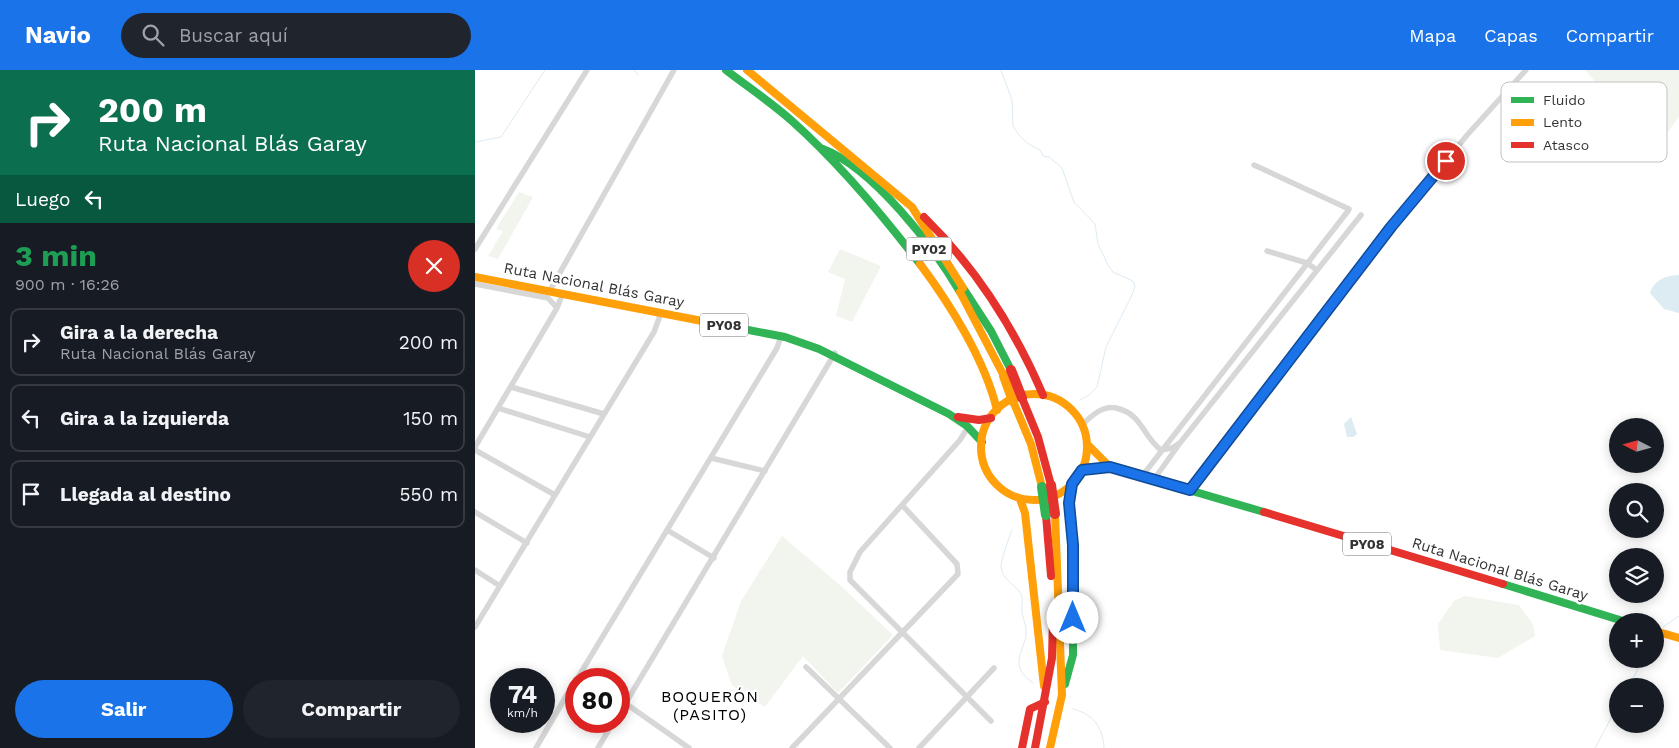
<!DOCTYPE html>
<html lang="es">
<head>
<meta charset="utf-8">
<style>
  body { margin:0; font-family:"Work Sans",sans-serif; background:#20242c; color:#f1f3f6; height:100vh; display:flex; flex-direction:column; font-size:19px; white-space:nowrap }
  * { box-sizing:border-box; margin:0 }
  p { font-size:16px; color:#9ea1a6 }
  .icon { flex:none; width:28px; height:28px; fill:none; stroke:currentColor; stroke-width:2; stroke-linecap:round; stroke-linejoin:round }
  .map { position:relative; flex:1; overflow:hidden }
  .details { display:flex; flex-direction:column; background:#171b24; width:475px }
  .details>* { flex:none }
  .hud { background:#0b6e4f; color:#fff; overflow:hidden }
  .needle { width:32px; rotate:276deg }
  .buttons { position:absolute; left:1134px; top:348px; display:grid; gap:10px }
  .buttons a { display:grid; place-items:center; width:55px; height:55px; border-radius:50%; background:#171b24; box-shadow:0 2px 12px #0003; font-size:25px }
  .speed { position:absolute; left:15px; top:598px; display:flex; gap:10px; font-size:25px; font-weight:700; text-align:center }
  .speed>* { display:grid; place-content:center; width:65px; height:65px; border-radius:50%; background:#171b24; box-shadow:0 2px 12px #0003; line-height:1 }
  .speed small { font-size:12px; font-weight:400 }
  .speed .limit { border:8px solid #d22; background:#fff; color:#111 }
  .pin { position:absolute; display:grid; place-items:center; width:42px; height:42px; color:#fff; margin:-21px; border:2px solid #fff; border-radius:50%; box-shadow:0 1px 5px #0007 }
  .me { position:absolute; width:55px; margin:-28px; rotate:0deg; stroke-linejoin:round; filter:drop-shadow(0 0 4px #0008) }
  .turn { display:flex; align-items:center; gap:18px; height:105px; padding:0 15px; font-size:22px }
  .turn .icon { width:65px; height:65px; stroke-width:2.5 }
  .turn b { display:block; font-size:35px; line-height:42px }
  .then { display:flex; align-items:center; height:48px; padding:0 15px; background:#0003; gap:10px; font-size:19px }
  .round { display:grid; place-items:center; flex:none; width:52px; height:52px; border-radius:26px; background:#20242c }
  .summary { display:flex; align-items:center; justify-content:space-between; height:85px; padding:0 15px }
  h1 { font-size:30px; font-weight:700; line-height:38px; color:#1e9e55 }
  .primary-button { display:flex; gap:10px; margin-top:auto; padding:10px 15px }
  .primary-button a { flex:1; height:58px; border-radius:30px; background:#1a73e8; color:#fff; font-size:20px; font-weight:700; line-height:58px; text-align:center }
  .primary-button a+a { background:#20242c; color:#f1f3f6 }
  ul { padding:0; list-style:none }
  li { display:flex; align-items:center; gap:15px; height:68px; margin:0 10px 8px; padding:0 5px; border:2px solid #363941; border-radius:10px }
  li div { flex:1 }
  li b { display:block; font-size:19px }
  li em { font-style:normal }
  header { display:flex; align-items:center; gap:30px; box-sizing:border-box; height:70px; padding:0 25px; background:#1a73e8; color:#fff }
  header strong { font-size:24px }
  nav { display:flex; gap:28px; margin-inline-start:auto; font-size:18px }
  .search { width:350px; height:45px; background:#20242c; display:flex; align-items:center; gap:12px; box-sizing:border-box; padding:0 18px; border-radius:28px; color:#9ea1a6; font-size:19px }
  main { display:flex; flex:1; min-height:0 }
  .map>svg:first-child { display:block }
  .green { fill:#f1f5ed }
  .water { fill:#ddebf3 }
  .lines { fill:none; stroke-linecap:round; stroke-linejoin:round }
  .stream { stroke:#ddebf3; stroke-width:1 }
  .street { stroke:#d7d7d7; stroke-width:5.5 }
  .fast { stroke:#30b455; stroke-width:8 }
  .slow { stroke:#ff9f0a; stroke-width:8 }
  .jam { stroke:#e5322d; stroke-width:8 }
  .fast-bridge { stroke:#30b455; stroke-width:10 }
  .slow-bridge { stroke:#ff9f0a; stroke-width:10 }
  .jam-bridge { stroke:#e5322d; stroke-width:10 }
  .route-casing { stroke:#114b97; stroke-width:12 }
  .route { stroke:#1a73e8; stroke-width:9 }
  .labels { text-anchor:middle; stroke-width:5; stroke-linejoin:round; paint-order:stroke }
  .shield { fill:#fff; stroke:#707070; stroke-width:1 }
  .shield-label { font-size:14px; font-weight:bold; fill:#333 }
  .street-label { font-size:15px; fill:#333; stroke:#fff }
  .neighbourhood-label { font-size:16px; letter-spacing:1px; fill:#000; stroke:#fff }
  .key { fill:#fff; stroke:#c2c2c2; stroke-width:1 }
  .key-label { font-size:14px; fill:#333 }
</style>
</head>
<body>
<header>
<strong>Navio</strong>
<div class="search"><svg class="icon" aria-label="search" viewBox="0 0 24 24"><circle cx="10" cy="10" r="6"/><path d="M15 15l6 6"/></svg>Buscar aquí</div>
<nav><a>Mapa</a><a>Capas</a><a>Compartir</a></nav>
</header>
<main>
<section class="details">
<div class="hud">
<div class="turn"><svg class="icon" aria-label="right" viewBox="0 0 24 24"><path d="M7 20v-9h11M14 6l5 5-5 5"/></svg><div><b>200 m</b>Ruta Nacional Blás Garay</div></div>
<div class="then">Luego<svg class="icon" aria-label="left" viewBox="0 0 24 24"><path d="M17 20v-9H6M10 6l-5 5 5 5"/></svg></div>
</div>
<div class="summary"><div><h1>3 min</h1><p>900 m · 16:26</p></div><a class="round" style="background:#d93025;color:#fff"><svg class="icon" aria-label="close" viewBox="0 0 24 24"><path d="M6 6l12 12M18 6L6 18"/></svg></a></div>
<ul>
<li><svg class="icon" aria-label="right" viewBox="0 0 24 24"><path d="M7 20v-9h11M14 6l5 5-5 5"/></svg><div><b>Gira a la derecha</b><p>Ruta Nacional Blás Garay</p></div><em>200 m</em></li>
<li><svg class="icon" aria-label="left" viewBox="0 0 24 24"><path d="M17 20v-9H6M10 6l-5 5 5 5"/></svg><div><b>Gira a la izquierda</b></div><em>150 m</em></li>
<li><svg class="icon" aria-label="arrive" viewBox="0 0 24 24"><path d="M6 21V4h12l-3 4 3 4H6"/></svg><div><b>Llegada al destino</b></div><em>550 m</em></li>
</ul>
<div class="primary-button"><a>Salir</a><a>Compartir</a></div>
</section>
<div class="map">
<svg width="1204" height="678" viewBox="0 0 1204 678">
  <rect width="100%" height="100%" fill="#fff"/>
  <!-- green -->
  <path class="green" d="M1110,0H1204V47L1188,68L1173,64L1144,43L1129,28L1125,17Z
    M44,122L58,127L23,189L13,186L28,161L21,159Z
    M365,179L406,196L377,252L361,246L370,209L353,202Z
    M307,466L366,516L418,565L363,623L328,586L290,637L257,615L247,586L266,531Z
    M990,526L1044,535L1058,554L1060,566L1023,588L965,580L963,554L979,531Z"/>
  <!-- water -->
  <path class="water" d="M1204,205V243L1189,239L1175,223C1180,209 1190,206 1204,205Z
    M876,347L882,364L878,367H872L869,354Z"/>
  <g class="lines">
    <!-- stream -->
    <path class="stream" d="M159,0L163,5
      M526,0L537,30L538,56L544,65L552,73L565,80L568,86L574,87L587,98L599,132L620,154L623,174L633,195L638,202L658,211L660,216L657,225L631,277L622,317L614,325L605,330
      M0,72L26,67L70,0
      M537,460C535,464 526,491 526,496C526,511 544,515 547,527C548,532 546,538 547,543C548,548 550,553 551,558C554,578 529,593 558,613
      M1188,557L1204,546
      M1180,571L1183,567
      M1154,616L1168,589
      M598,639C618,644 628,657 629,678
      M1120,678L1142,637"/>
    <!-- street -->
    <path class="street" d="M0,179L112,0
      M792,181L832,193L842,200
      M0,214L73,228L82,238
      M74,222L199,0
      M36,317L129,344
      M23,338L115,367
      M607,355C616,346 628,335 641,338C668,344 667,366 686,380L697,378L703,374
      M493,357L485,370L385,482L375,502V510L516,651
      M0,377L82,238L87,225
      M0,380L80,425
      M236,388L290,401
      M668,405L873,141L874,139L779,95
      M680,408L705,373L886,145
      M715,420L916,157L993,64L1051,0
      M0,442L52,473
      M192,460L239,488
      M0,500L25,516
      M0,557L179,262L186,243
      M331,597L415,678
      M102,609L302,278L306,266
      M150,633L214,678
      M144,644L360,283
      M61,678L101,609
      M123,678L139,651
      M317,678L483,504L482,494L427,435
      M444,678L519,598"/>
    <!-- fast -->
    <path class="fast" d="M251,0C273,17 297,33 317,51C365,94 406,143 445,194
      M348,79C398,98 458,176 485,222
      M488,218L516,261L536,300
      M258,257L310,267L344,279L474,344L492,356L507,372
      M607,400L635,397L789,442
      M1028,514L1148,551
      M590,614L598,585V475L594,433L597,414"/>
    <!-- slow -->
    <path class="slow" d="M272,0L437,137L488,218
      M445,194C475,234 510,290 522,340
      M0,207L258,257
      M485,222L529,306
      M506 377a53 53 0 1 1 106 0a53 53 0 1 1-106 0Z
      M538,331L556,374L567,417
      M612,374L635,397
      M545,429L550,443L569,616
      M1180,561L1204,568
      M575,678L587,625L580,444"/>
    <!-- jam -->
    <path class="jam" d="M449,147C502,199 539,257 568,325
      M547,328L563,367L576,415
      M483,347L504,350L516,348
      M789,442L1028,514
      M571,445L576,506
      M547,678L555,639L570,632
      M560,678L577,588L578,546"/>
    <!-- fast-bridge -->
    <path class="fast-bridge" d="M567,417L571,445"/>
    <!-- slow-bridge -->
    <path class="slow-bridge" d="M529,306L538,331"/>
    <!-- jam-bridge -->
    <path class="jam-bridge" d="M536,300L547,328
      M576,415L580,444"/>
  </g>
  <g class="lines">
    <!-- route casing -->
    <g class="route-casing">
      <path id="route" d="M598,548V475L594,433L597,414L607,400L635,397L715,420L916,157L971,91"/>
    </g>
    <!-- route -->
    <use href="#route" class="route"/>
  </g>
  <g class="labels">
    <!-- shield labels -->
    <g class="shield">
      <rect x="431.5" y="167.5" width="45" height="23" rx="4"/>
      <rect x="225" y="243.5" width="48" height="23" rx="4"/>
      <rect x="868" y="462.5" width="48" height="23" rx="4"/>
    </g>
    <g class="shield-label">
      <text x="454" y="184">PY02</text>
      <text x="249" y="260">PY08</text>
      <text x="892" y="479">PY08</text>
    </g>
    <!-- street labels -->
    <g class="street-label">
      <text transform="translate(119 215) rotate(11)" y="5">Ruta Nacional Blás Garay</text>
      <text transform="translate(1025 499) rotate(17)" y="5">Ruta Nacional Blás Garay</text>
    </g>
    <!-- neighbourhood labels -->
    <g class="neighbourhood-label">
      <text x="235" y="632">BOQUERÓN<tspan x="235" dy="18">(PASITO)</tspan></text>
    </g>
  </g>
  <!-- legend -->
  <rect x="1026" y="12" width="166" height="80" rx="8" class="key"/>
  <rect x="1036" y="27" width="23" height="6" fill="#30b455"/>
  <rect x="1036" y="49" width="23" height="7" fill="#ff9f0a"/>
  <rect x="1036" y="72" width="23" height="6" fill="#e5322d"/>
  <g class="key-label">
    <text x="1068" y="35">Fluido</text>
    <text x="1068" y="57">Lento</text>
    <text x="1068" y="80">Atasco</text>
  </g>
</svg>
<div class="buttons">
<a><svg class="needle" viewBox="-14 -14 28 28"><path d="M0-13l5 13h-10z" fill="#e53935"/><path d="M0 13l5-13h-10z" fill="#9ea1a6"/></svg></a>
<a><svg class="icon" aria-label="search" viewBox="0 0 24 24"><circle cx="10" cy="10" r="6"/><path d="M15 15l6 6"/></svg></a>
<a><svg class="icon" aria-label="layers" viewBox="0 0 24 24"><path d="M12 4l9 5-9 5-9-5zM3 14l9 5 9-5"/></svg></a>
<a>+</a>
<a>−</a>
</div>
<div class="speed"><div>74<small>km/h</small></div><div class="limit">80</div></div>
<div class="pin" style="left:971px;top:91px;background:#d93025"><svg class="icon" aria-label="arrive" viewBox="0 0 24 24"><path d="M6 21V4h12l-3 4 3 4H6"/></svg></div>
<svg class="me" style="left:598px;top:548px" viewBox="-20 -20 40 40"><circle r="19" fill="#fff"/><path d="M0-13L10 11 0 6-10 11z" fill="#1a73e8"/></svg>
</div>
</main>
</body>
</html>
